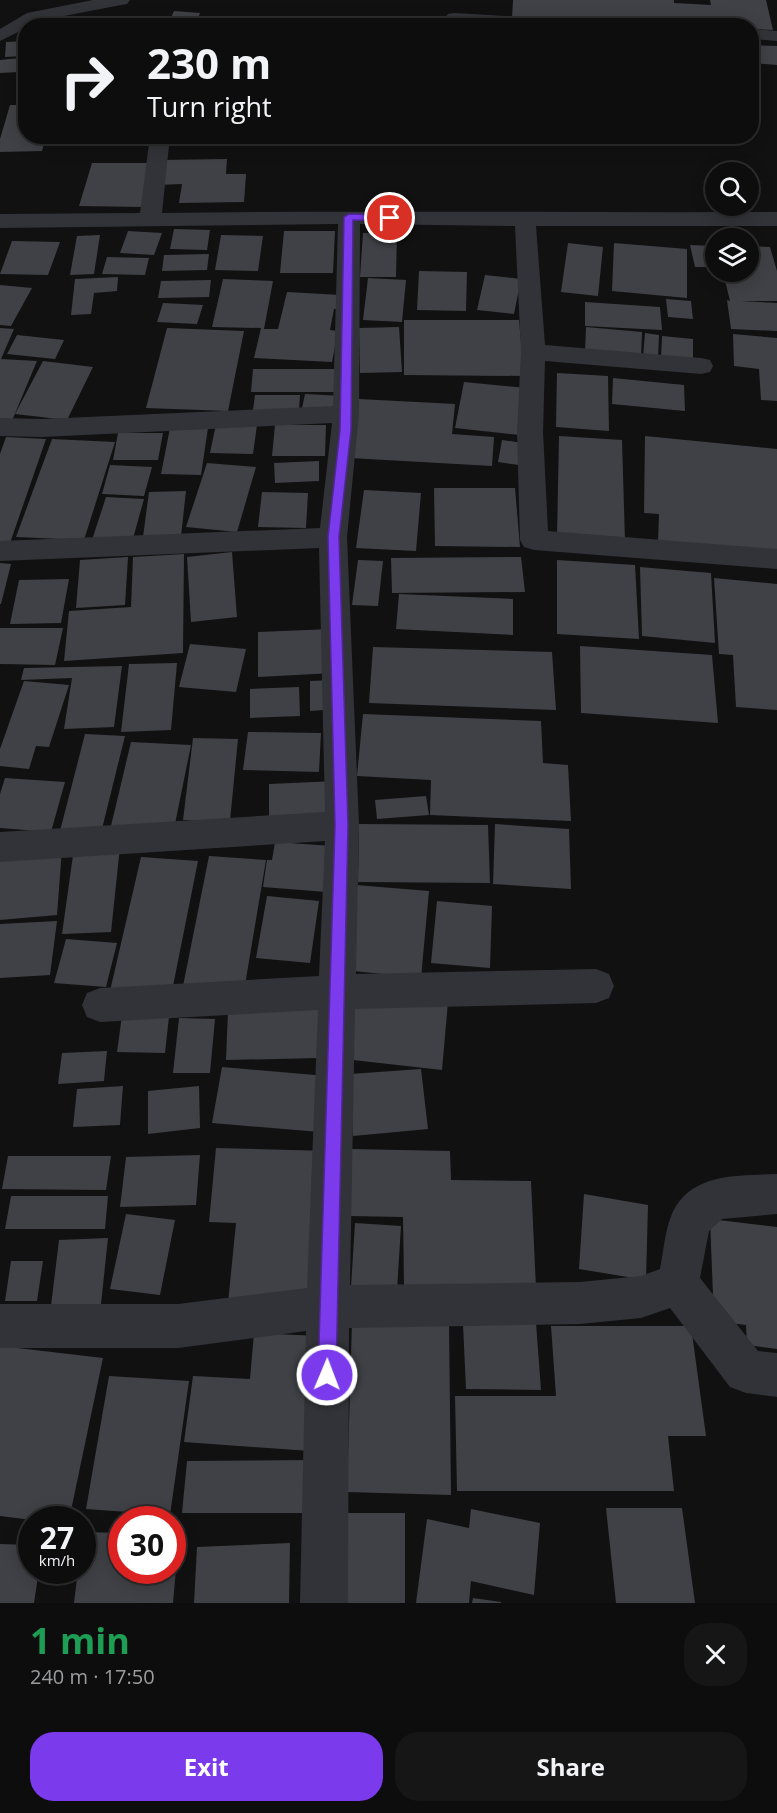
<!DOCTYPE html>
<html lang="en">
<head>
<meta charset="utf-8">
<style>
  body { margin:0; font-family:"Open Sans",sans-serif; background:#161617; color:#f1f3f6; height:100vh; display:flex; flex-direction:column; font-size:22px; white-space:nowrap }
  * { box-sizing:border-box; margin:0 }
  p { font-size:20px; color:#9a9c9e }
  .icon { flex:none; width:33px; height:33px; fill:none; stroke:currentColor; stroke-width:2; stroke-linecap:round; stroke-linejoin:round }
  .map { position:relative; height:1603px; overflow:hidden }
  .drawer { display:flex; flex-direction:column; background:#0d0d0e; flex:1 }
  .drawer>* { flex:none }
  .banner { position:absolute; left:18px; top:18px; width:741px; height:126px; border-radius:24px; box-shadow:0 3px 15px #0003,0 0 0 2px #2d2d2e; background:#0d0d0e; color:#f1f3f6; overflow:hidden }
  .controls { position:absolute; left:705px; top:162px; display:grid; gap:12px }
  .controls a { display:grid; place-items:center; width:54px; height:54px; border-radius:50%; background:#0d0d0e; box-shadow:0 3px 15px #0003,0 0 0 2px #2d2d2e; font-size:30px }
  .speed { position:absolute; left:18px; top:1506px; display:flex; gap:12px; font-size:30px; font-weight:700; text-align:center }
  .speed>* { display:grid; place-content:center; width:78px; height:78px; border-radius:50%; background:#0d0d0e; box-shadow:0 3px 15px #0003,0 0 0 2px #2d2d2e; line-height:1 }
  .speed small { font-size:15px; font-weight:400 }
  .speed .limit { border:9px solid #d22; background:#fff; color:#111 }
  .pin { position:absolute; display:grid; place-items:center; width:51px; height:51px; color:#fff; margin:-26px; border:3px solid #fff; border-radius:50%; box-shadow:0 2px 6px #0007 }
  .me { position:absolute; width:66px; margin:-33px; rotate:1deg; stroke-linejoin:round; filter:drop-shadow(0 0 4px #0008) }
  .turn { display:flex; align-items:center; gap:21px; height:126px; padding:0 30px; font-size:27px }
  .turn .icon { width:78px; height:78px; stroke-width:2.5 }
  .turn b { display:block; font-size:42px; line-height:51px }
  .round { display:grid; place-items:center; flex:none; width:63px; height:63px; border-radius:24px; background:#161617 }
  .summary { display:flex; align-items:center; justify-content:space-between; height:102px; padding:0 30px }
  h1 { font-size:36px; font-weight:700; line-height:45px; color:#1e9e55 }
  .action { display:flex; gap:12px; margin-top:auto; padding:12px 30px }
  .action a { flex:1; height:69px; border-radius:24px; background:#7c3aed; color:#fff; font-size:24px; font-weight:700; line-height:69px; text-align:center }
  .action a+a { background:#161617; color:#f1f3f6 }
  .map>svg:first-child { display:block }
  .building { fill:#404146 }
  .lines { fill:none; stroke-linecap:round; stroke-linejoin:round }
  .minor { fill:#323338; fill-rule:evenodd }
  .route { fill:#7c3aed; stroke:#51269a; stroke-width:1.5 }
</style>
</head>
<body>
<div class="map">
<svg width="777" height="1603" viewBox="0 0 777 1603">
  <rect width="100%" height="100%" fill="#111112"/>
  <!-- building -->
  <path class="building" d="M513,0H674V3L711,5L710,0H766L773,30L752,29V26H667L512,19Z
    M174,11L200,13L197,21L170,20Z
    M89,16V26H38L39,19Z
    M26,41V71H21L24,56L5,57L6,42Z
    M752,45L777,46V65L752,63Z
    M20,58L19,72L0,73V60Z
    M10,105H26V136H46L42,151L0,152V139Z
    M227,159L226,174H246L244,202L179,203L182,184L157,185L160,160Z
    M92,163H153L142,207L79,206Z
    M174,229L210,230L207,250L170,249Z
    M128,231L162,233L154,255L120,253Z
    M284,231H335L333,273H280Z
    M363,233H397L396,277H360Z
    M100,235L94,274L70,275L77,236Z
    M221,235L263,236L258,271L215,270Z
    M12,241L60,242L48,275L0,274Z
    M568,243L603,247L598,296L561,292Z
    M614,243L687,249V298L612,291Z
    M690,245L716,246V267H695Z
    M748,246L770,247L777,271V301H741L777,303V331L731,329L727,300L730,301L723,272H748Z
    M209,254L207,270L162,271L164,255Z
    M107,257L149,258L145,275L102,274Z
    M419,271L467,272L466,311L417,310Z
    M485,275L521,279L514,314L477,310Z
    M118,277L117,291L94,293L91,314L71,315L75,279Z
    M368,278L406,280L402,322L363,320Z
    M223,279L273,281L264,329H278L287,292L341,295L338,309H334L330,330L338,331L332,362L254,358L261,328L212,327Z
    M211,280L209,297L158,298L161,281Z
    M0,285L32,288L11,326L0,325Z
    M666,299L691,301L693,319L668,317Z
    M585,302L660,307L662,330L585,326Z
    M163,303L203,305L197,324L157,322Z
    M404,320H519L524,376L404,375Z
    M399,327L402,372L360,373L359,328Z
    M586,327L642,332L641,357L585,352Z
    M0,328L14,329L1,359L37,361L11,423L0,422Z
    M167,328L244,331L228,411L146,408Z
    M645,333L659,335L658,359L643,358Z
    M733,334L777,338V401L761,400L759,369L734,366Z
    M17,335L64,340L55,359L7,354Z
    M662,336L693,339V363L661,360Z
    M43,361L93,367L67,420L15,414Z
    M253,369H337L336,392H251Z
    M557,373L608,376L609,431L556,427Z
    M613,378L684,385L685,411L612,404Z
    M464,382L527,388L520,435L455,428Z
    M305,394L342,396L340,410L302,408Z
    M255,395H300L299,411L253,410Z
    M359,399L455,404L452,434L494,437L492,466L350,458Z
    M216,424L257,425L253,454L210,453Z
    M275,425H326L325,456H272Z
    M170,428H208L201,475L161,474Z
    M118,433H163L158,460H113Z
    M559,436L622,440L625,541L557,537Z
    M645,436L777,449V554L658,542L659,514L644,513Z
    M6,437L46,439L9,546H0V454Z
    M52,439L115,442L84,540L16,537Z
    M502,440L523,443L519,465L498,462Z
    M319,461V481L275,483L274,463Z
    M207,463L256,467L237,532L186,527Z
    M110,465L152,467L144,496L102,494Z
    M434,488H515L520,547L435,546Z
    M364,490L421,493L416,551L356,548Z
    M186,491L181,536L143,537L149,492Z
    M262,492L308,493L306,528L258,527Z
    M106,497L144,499L132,542L92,540Z
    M232,552L237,617L191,622L187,557Z
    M184,554L183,653L64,661L69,611L131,607L133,557Z
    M128,557L125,605L76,608L80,560Z
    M521,557L525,592L392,593L391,558Z
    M358,560L383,561L378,606L352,605Z
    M557,560L635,565L639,639L557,634Z
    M0,563L11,564L1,604H0Z
    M640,567L711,573L715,643L642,636Z
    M714,578L777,584V710L736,707L733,655L719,654Z
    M69,579L61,623L10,624L19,580Z
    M399,594L513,599V635L396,629Z
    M0,628H63L55,665L0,664Z
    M332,629L334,673L258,677V632Z
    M190,644L246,649L236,692L179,687Z
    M580,646L712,655L718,723L581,713Z
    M373,647L552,652L556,710L369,703Z
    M177,663L171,730L121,732L129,664Z
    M122,666L114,727L64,729L72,678L21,680L24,668Z
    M336,680L337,709L310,711V681Z
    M24,681L69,685L49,747L36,746L29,769L0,766V749Z
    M299,687L300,716L250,718V689Z
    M363,714L541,721L543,763L568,765L571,821L430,815L431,780L357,776Z
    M248,732L321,733L319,772L243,770Z
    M85,734L125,736L101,833L60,831Z
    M193,738L238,739L230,821L183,820Z
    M131,742L191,745L174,829L111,826Z
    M5,778L65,782L51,832L0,828V794Z
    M337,781L338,817L269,820V784Z
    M426,796L429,815L377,819L375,800Z
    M359,824L488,825L490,883L358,882Z
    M495,824L569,829L571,889L493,884Z
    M275,842L332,846L326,892L263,887L267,860H272Z
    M120,847L111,932L62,934L74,848Z
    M62,849L57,915L0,920V854Z
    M209,856L266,860L244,991L183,986Z
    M141,857L198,861L171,996L110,991Z
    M356,885L429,891L421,978L344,970Z
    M267,896L319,901L310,963L256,958Z
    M437,901L492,906L490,968L431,963Z
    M57,921L50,975L0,978V924Z
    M66,939L117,943L106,987L54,983Z
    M353,993L448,1002L442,1070L344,1059Z
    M123,1008H170L165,1053L117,1052Z
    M320,1009V1058L226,1060L228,1011Z
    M179,1018L215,1019L210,1073H173Z
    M107,1051L104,1081L58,1084L62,1053Z
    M222,1067L327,1076L320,1132L212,1123Z
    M421,1069L428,1129L353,1136L350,1074Z
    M123,1086L120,1125L73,1127L77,1089Z
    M199,1086L200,1128L148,1134V1091Z
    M216,1148L329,1151L321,1294L228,1303L236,1223L209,1222Z
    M351,1149L450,1151L451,1180L531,1181L536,1288L404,1285L403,1217L348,1216Z
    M200,1155L196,1205L120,1207L126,1157Z
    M8,1156H111L106,1190L2,1189Z
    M584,1194L648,1205L646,1280L579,1269Z
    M11,1196H108L105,1229H5Z
    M126,1214L175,1220L160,1295L110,1289Z
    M710,1219L777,1227V1349L747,1345L746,1325L714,1321Z
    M355,1223L401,1226L397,1290L351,1287Z
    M108,1238L101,1304L51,1306L59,1240Z
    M11,1261H43L37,1301H5Z
    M352,1321L449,1323L451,1495L347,1492Z
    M536,1323L541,1390L466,1389L463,1324Z
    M551,1326H691L706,1436H668L674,1491H457L455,1396H556Z
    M254,1333L319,1336L310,1451L184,1442L193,1376L250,1379Z
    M0,1346L103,1358L69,1520H32L0,1516Z
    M109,1376L189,1381L170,1515L86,1509Z
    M317,1460L316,1513H182L187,1461Z
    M606,1508H682L695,1603H616Z
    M471,1509L540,1523L534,1595L471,1581L469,1603H416L427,1519L469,1528Z
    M343,1513H405V1603H341Z
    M84,1532L122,1533V1570H172V1534L179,1535L173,1603H74L78,1570H82Z
    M290,1543L289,1603H194L197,1547Z
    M0,1544L32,1545V1570H39L34,1603H0Z
    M473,1598L501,1602V1603H472Z"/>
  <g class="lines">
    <!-- minor -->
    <path class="minor" d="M93,0H130L127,4L121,5L38,21L26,26V28L0,41V29L27,13Z
      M454,13L589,21L598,26H489L448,22L445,18L448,14Z
      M752,29L777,31V41L752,39Z
      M150,136H170L162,213C367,210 572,213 777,212V226H536L545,345L701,358L710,360L713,366L710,372L701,374L545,361L543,432L548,531L777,549V569L534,550L524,547L520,540L517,432L521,352L515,226L360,224L359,414L347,537L359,825L356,974L596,969L609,974L614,986L609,998L596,1003L355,1009L350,1285L580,1282L641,1276L660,1269C664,1250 665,1224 676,1206C698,1172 742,1176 777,1174V1214L722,1219L709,1231L700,1278L758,1351L777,1353V1397L746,1393L730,1387L670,1308L641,1318L580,1324L349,1328L348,1603H300L306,1331L178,1348H0V1304H178L307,1288L318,1010L100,1022L87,1017L82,1005L87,993L100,988L319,976L325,841L0,862V832L325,812L319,548L0,561V541L320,528L332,423L42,437L0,436V418L42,419L333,406L338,224L0,228V214L140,213Z"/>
  </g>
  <!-- route -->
  <path class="route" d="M349,214L390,215L395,218L390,221L353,220L351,430L339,537L348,825L336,1375L333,1382L327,1384L320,1382L318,1375L335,825L328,537L340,430L344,217Z"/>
</svg>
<div class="controls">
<a><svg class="icon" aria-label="search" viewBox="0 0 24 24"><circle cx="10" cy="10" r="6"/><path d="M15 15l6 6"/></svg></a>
<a><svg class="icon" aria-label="layers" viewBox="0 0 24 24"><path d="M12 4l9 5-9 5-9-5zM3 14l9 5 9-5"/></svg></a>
</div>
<div class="speed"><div>27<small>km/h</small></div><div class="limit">30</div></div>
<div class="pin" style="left:390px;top:218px;background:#d93025"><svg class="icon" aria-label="arrive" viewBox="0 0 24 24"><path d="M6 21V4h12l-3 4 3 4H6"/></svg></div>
<svg class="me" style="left:327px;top:1375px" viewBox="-20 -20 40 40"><circle r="17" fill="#7c3aed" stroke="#fff" stroke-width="3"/><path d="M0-11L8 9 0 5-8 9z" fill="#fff"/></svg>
<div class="banner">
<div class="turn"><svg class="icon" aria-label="right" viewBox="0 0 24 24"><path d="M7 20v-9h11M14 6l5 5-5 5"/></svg><div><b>230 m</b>Turn right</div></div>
</div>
</div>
<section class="drawer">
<div class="summary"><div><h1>1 min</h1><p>240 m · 17:50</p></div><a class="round"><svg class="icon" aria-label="close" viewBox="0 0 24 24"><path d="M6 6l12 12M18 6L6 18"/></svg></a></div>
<div class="action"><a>Exit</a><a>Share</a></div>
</section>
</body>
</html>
